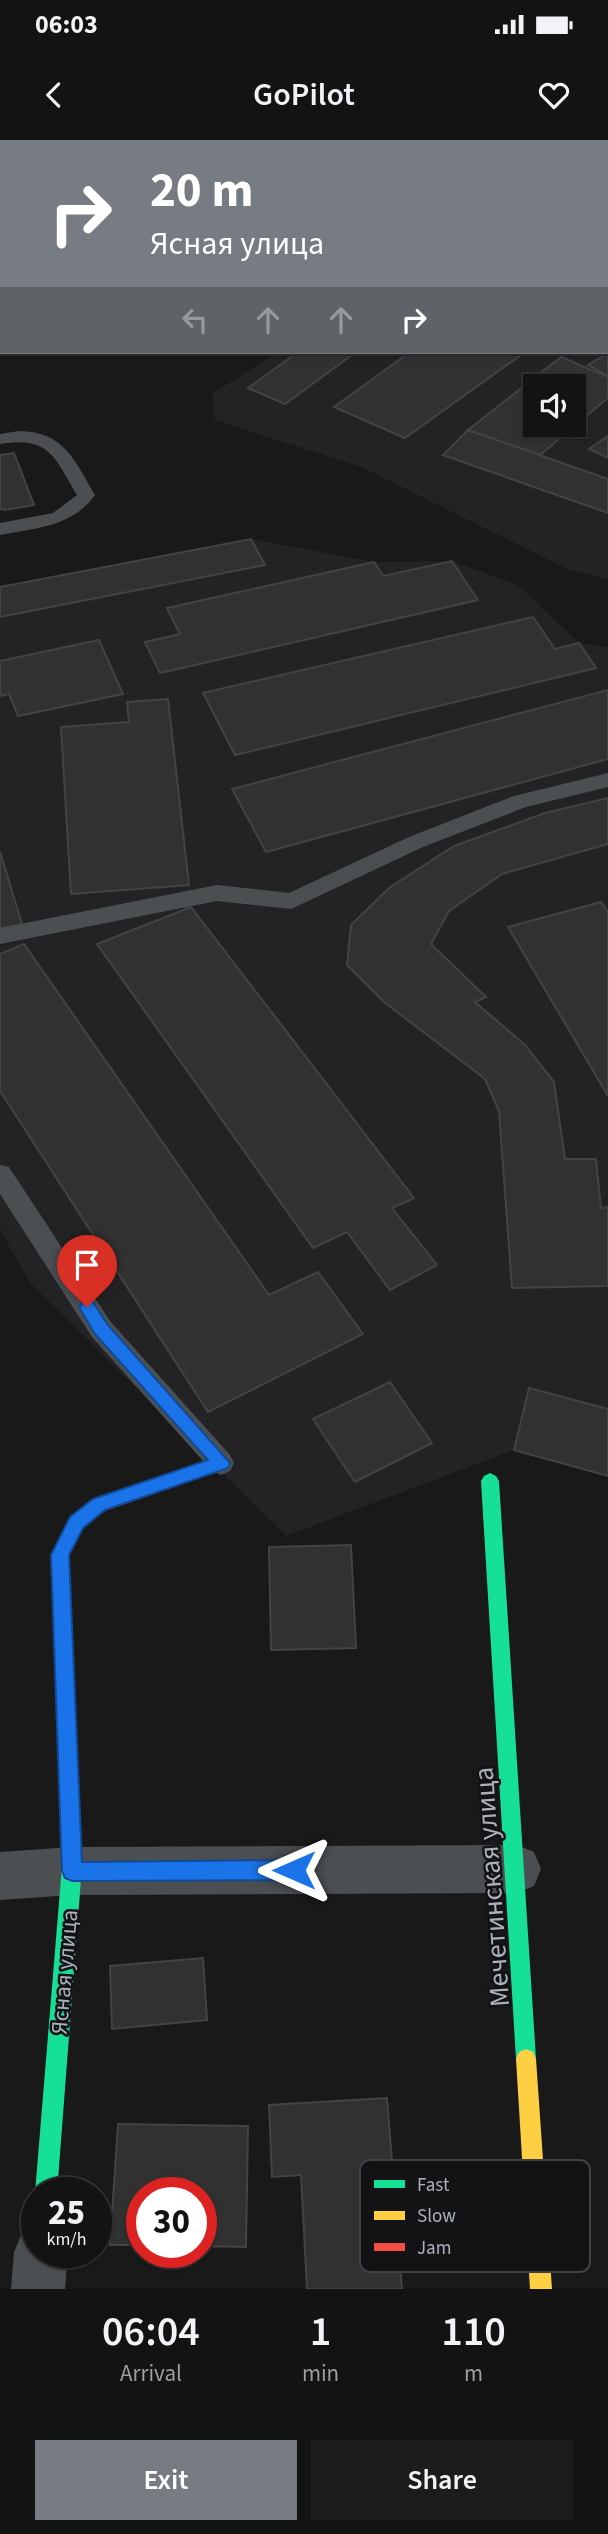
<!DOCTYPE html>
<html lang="en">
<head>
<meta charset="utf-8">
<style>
  body { margin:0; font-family:"Source Sans 3",sans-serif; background:#1c1c1c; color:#f1f3f6; height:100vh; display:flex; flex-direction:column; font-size:26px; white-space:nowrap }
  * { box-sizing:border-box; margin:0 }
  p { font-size:23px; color:#9d9ea0 }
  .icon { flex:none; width:38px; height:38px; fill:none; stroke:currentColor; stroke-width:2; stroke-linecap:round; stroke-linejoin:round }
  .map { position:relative; height:2149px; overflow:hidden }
  .drawer { display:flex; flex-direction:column; background:#131313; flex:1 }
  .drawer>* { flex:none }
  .top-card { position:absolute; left:0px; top:0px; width:609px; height:214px; box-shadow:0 2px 5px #0004,0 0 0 2px #323233; background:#777c82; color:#fff; overflow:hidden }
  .controls { position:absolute; left:523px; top:234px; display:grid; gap:14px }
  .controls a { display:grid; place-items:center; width:63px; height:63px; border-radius:0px; background:#131313; box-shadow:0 2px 5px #0004,0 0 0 2px #323233; font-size:35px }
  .speed { position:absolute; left:21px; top:2037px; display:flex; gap:14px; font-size:35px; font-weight:700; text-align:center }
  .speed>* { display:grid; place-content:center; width:91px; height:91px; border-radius:50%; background:#131313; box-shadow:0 2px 5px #0004,0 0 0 2px #323233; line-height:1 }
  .speed small { font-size:18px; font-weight:400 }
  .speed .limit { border:10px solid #d22; background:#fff; color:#111 }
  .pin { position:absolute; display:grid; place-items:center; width:60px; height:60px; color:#fff; margin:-72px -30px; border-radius:50% 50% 50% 0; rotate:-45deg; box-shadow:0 0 7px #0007 }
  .pin .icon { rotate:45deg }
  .me { position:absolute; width:77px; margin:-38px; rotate:270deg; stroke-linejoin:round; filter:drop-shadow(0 0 5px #0008) }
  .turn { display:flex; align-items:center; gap:24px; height:147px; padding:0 35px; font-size:32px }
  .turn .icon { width:91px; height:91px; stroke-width:2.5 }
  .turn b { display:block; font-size:49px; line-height:60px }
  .lanes { display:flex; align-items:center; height:66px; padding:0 35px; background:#0003; justify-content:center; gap:35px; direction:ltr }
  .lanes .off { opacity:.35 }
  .eta { display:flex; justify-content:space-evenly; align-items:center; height:119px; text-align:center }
  .eta b { font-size:42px; font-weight:600; line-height:49px }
  .button { display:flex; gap:14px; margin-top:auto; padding:14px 35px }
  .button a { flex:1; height:80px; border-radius:0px; background:#777c82; color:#fff; font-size:28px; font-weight:600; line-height:80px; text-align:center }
  .button a+a { background:#1c1c1c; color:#f1f3f6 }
  .status { display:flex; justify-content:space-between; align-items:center; height:49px; padding:0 35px; background:#131313; direction:ltr }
  .status svg { height:19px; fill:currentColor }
  header { display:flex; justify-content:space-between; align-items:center; height:91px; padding:0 35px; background:#131313; font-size:32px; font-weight:600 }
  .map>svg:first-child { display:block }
  .built { fill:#232325; fill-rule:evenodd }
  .building { fill:#313131; stroke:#414345; stroke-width:2; fill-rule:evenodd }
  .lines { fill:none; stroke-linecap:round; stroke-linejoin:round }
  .lane { fill:#4c4f52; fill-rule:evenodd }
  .street { fill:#4c4f52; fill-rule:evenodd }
  .fast { fill:#16e098; fill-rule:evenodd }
  .slow { fill:#ffcf43; fill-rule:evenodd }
  .jam { fill:#f24e42; fill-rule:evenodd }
  .route { fill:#1a73e8; stroke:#114b97; stroke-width:2 }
  .labels { text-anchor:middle; stroke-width:5; stroke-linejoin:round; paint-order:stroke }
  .street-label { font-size:23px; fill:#aab1ba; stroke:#131315 }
  .near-street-label { font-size:28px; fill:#aab1ba; stroke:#131315 }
  .key { fill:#131315; stroke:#404247; stroke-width:2 }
  .key-label { font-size:19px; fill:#aab1ba }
</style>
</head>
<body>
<div class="status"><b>06:03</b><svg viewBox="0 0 49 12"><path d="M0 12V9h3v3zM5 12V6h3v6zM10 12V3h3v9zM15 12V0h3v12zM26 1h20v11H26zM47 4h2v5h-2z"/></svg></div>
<header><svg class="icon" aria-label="back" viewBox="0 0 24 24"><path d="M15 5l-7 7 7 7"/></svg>GoPilot<svg class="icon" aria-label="heart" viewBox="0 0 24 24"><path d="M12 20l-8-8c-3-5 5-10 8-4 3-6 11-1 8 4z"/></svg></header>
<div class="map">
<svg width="608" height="2149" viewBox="0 0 608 2149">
  <rect width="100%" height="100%" fill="#191919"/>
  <!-- built -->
  <path class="built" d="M608,61V439L565,428L364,328L215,280L212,254L278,212H607ZM536,247H574V285H536Z
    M251,399L374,422L452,421L518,445L579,503L608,507V1336L514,1310L286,1396L31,1144L0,1090V447Z"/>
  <!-- building -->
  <path class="building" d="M298,212H356L285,264L248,248Z
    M410,212H525L405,298L334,267Z
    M608,213V236L588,225Z
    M561,217L608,237V258L540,315L468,290ZM536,247H574V285H536Z
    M468,290L608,339V373L443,315Z
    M608,296V318L589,309Z
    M14,313L34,365L5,370L0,369V315Z
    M251,399L265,425L0,477V447Z
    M452,421L478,460L160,533L145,502L180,494L167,468L374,422L383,436Z
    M533,477L555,509L579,503L596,528L235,615L203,553Z
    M99,500L123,554L18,576L9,554L0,556V521Z
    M608,550V619L266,712L232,649Z
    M168,559L189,745L71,754L61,587L129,582L127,562Z
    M608,658V704L502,734L449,771L431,804L486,857L475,862L525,905L554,942L565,1019H596L601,1068L608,1067V1146L512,1148L499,971L485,939L384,862L347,825L351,785L389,748L454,706L545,673Z
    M0,712L22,784L0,789Z
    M601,762L608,772V956L508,787Z
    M191,767L414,1058L392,1068L437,1125L390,1150L347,1092L313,1108L97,804Z
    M24,804L269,1155L318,1132L363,1194L208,1272L0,951V814Z
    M390,1242L432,1303L355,1342L313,1279Z
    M529,1248L608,1269V1336L514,1310Z
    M351,1405L356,1508L271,1510L269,1407Z
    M203,1818L207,1880L112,1889L110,1826Z
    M387,1958L402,2149H307L301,2035L272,2037L269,1965Z
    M118,1984L248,1986L246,2107L201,2106V2053H142V2105H110Z"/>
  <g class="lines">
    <!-- lane -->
    <path class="lane" d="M19,291C65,292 74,320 95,355C72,387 36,388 0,395V383L53,373L77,355C54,317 50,296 0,304V294Z
      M608,633V647L526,667L423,707L291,769L217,761L0,804V788L217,745L289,753L409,697L514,656Z
      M0,1025L9,1027L110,1181L230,1315L234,1323L230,1331L221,1335L212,1331L92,1197L0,1054Z"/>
    <!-- street -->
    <path class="street" d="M517,1705L534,1712L541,1729L534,1746L517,1753L72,1755L0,1760V1712L72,1707Z
      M37,2087V2112H68L65,2149H11L14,2112L22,2093Z"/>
    <!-- fast -->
    <path class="fast" d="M490,1333L496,1336L499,1341L536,1919L533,1926L526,1929L519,1926L516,1919L481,1341L484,1336Z
      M72,1716L79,1719L82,1726L57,2053H37V2056L35,2053L62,1726L65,1719Z"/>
    <!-- slow -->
    <path class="slow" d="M526,1909L533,1912L536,1919L552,2149H530L516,1919L519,1912Z"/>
    <!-- jam -->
    <path class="jam" d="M221,1316L227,1318L230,1323L227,1328L105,1371L83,1388L69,1416L82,1726L79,1733L72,1736L65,1733L62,1726L51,1415L71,1376L93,1360Z"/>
  </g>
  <!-- route -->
  <path class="route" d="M87,1160L93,1162L107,1184L230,1323L228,1328L105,1370L83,1388L69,1415L82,1722L294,1720L301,1723L304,1730L301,1737L294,1740L72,1741L65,1738L62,1731L51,1415L70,1377L93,1359L208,1320L95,1194L79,1167Z"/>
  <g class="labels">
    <!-- street labels -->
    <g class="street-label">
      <text transform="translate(64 1832) rotate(-85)" y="8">Ясная улица</text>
    </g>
    <!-- near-street labels -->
    <g class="near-street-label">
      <text transform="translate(491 1747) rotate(-94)" y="10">Мечетинская улица</text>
    </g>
  </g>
  <!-- legend -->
  <rect x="360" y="2020" width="230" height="112" rx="10" class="key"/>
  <rect x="374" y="2040" width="31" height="8" fill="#16e098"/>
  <rect x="374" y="2071" width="31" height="9" fill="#ffcf43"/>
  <rect x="374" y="2103" width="31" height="8" fill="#f24e42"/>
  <g class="key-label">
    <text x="417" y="2051">Fast</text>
    <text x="417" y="2082">Slow</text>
    <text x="417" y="2114">Jam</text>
  </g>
</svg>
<div class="controls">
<a><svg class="icon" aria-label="sound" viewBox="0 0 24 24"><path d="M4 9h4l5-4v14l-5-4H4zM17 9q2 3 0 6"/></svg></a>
</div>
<div class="speed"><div>25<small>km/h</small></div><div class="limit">30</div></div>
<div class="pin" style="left:87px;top:1167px;background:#d93025"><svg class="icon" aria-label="arrive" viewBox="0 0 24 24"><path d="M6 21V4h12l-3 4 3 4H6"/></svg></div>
<svg class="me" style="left:294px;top:1730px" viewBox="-20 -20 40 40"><path d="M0-17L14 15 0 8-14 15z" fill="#1a73e8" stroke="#fff" stroke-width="4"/></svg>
<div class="top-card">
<div class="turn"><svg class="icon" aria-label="right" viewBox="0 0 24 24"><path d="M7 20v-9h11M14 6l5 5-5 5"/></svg><div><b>20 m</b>Ясная улица</div></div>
<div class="lanes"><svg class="icon off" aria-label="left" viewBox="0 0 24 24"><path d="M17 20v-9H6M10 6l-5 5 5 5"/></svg><svg class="icon off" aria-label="ahead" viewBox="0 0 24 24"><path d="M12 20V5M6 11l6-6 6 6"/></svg><svg class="icon off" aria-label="ahead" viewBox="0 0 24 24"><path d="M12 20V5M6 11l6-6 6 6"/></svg><svg class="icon" aria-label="right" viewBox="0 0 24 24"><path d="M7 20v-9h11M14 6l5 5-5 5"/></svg></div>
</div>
</div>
<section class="drawer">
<div class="eta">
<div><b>06:04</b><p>Arrival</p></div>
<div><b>1</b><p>min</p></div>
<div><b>110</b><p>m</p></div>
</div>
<div class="button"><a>Exit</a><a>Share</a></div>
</section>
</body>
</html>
